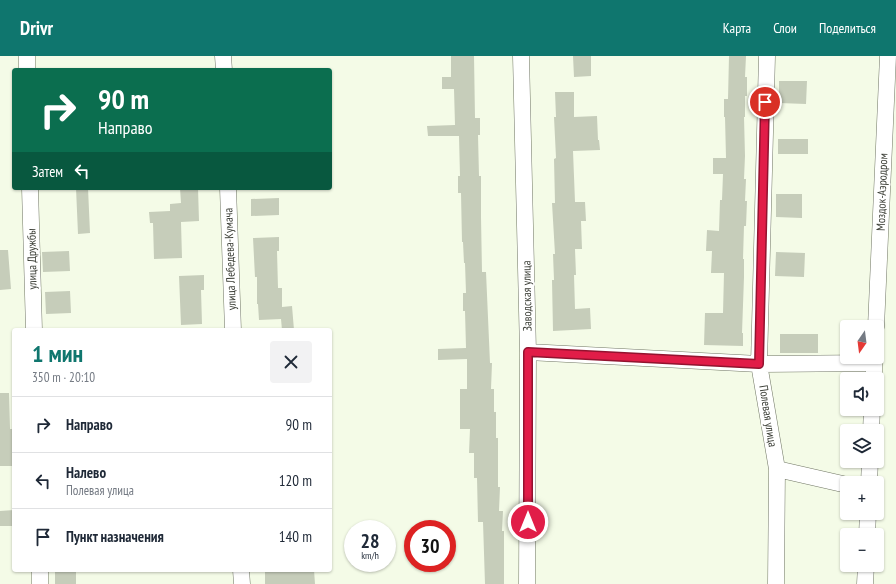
<!DOCTYPE html>
<html lang="ru">
<head>
<meta charset="utf-8">
<style>
  body { margin:0; font-family:"PT Sans Narrow",sans-serif; background:#f2f2f3; color:#1f2937; height:100vh; display:flex; flex-direction:column; font-size:15px; white-space:nowrap }
  * { box-sizing:border-box; margin:0 }
  p { font-size:13px; color:#747a83 }
  .icon { flex:none; width:22px; height:22px; fill:none; stroke:currentColor; stroke-width:2; stroke-linecap:round; stroke-linejoin:round }
  .map { position:relative; flex:1; overflow:hidden }
  .sheet { position:absolute; left:12px; top:272px; width:320px; height:244px; display:flex; flex-direction:column; background:#fff; border-radius:4px; box-shadow:0 1px 3px #0004 }
  .sheet>* { flex:none }
  .guide { position:absolute; left:12px; top:12px; width:320px; height:122px; border-radius:4px; box-shadow:0 1px 3px #0004; background:#0b6e4f; color:#fff; overflow:hidden }
  .needle { width:26px; rotate:194deg }
  .buttons { position:absolute; left:840px; top:264px; display:grid; gap:8px }
  .buttons a { display:grid; place-items:center; width:44px; height:44px; border-radius:4px; background:#fff; box-shadow:0 1px 3px #0004; font-size:20px }
  .speed { position:absolute; left:344px; top:464px; display:flex; gap:8px; font-size:20px; font-weight:700; text-align:center }
  .speed>* { display:grid; place-content:center; width:52px; height:52px; border-radius:50%; background:#fff; box-shadow:0 1px 3px #0004; line-height:1 }
  .speed small { font-size:10px; font-weight:400 }
  .speed .limit { border:6px solid #d22; background:#fff; color:#111 }
  .pin { position:absolute; display:grid; place-items:center; width:34px; height:34px; color:#fff; margin:-17px; border:2px solid #fff; border-radius:50%; box-shadow:0 1px 4px #0007 }
  .me { position:absolute; width:44px; margin:-22px; rotate:0deg; stroke-linejoin:round; filter:drop-shadow(0 0 3px #0008) }
  .turn { display:flex; align-items:center; gap:14px; height:84px; padding:0 20px; font-size:18px }
  .turn .icon { width:52px; height:52px; stroke-width:2.5 }
  .turn b { display:block; font-size:28px; line-height:34px }
  .then { display:flex; align-items:center; height:38px; padding:0 20px; background:#0003; gap:8px; font-size:15px }
  .round { display:grid; place-items:center; flex:none; width:42px; height:42px; border-radius:4px; background:#f2f2f3 }
  .head { display:flex; align-items:center; justify-content:space-between; height:68px; padding:0 20px }
  h1 { font-size:24px; font-weight:800; line-height:30px; color:#0f766e }
  ul { padding:0; list-style:none }
  li { display:flex; align-items:center; gap:12px; height:56px; padding:0 20px; border-top:1px solid #e0e1e3 }
  li div { flex:1 }
  li b { display:block; font-size:15px }
  li em { font-style:normal }
  header { display:flex; align-items:center; gap:24px; box-sizing:border-box; height:56px; padding:0 20px; background:#0f766e; color:#fff }
  header strong { font-size:19px }
  nav { display:flex; gap:22px; margin-inline-start:auto; font-size:14px }
  .map>svg:first-child { display:block }
  .building { fill:#c6cdba }
  .lines { fill:none; stroke-linecap:round; stroke-linejoin:round }
  .street-casing { stroke:#717765; stroke-width:17 }
  .street { stroke:#fff; stroke-width:16 }
  .route-casing { stroke:#92132f; stroke-width:10 }
  .route { stroke:#e11d48; stroke-width:7 }
  .labels { text-anchor:middle; stroke-width:3.5; stroke-linejoin:round; paint-order:stroke }
  .street-label { font-size:12px; fill:#3b3e36; stroke:#fff }
</style>
</head>
<body>
<header>
<strong>Drivr</strong>
<nav><a>Карта</a><a>Слои</a><a>Поделиться</a></nav>
</header>
<div class="map">
<svg width="896" height="528" viewBox="0 0 896 528">
  <rect width="100%" height="100%" fill="#f4fbe7"/>
  <!-- building -->
  <path class="building" d="M451,0H474L475,62H480V79H478L479,120H481V161L482,216H486L490,307H492L491,333H494V356H496V382H498V431H500L499,455H503L502,475H504V528H485L483,466H478L477,422H474V397H469L470,373H460V333H467V303L438,304V293L466,292L465,255H463V237H466L465,207H464L463,186H462L461,137H458V120H460L459,80H428L427,70L455,69L454,33H442V21H451Z
    M573,0H591V20L574,21Z
    M729,0H746L745,21H747V40H745V61H744L745,100L744,123H746L745,145H747L746,170H744L743,203H744V221L742,277H743V290L704,289L705,257H723L724,217H711L712,195H706L707,174L719,175L720,144H722L723,118H713V102H726L725,61H724V43H728Z
    M779,25H807L806,48L779,47Z
    M555,36H574V61L597,60L598,84H599L600,94L573,95L575,146H585L586,165H581L582,193H575L576,219H574L575,253L590,252L591,273L553,275L552,224H554L553,198H555L552,147H555L554,103L556,102L554,61H556Z
    M778,83H808V98H778Z
    M76,132H88L90,177L78,178Z
    M180,132H198L199,165L181,166L182,202L154,203L153,167H150L149,156L170,155V148L181,147Z
    M776,138H802V162L776,161Z
    M279,142V159L251,160V143Z
    M279,181V195H277L278,232H282V251L292,250L294,274H282L281,263L259,264L258,248H257V221H255L253,182Z
    M0,194H8L11,233L0,234Z
    M69,195L70,215L43,216L42,196Z
    M776,196L805,197L804,221L775,220Z
    M204,219V234H201L202,268L181,269L179,220Z
    M70,235L71,257L46,258L45,236Z
    M780,278H818V297H780Z
    M0,337H9L10,373H12V410H0Z
    M14,454V470H0V455Z
    M55,514H76V528H55Z
    M265,514H314L315,528H265Z"/>
  <g class="lines">
    <!-- street casing -->
    <g class="street-casing">
      <path id="street" d="M27,0V14
        M223,0L224,14
        M521,0L528,296L527,528
        M767,0L759,308L777,413L776,528
        M30,132L34,274
        M228,132L233,274
        M876,271L888,0
        M528,296L759,308L874,307
        M874,323V301
        M871,375L872,353
        M777,413L847,429
        M869,427L870,405
        M867,479L868,457
        M40,514V528
        M241,514L242,528
        M865,528L866,509"/>
    </g>
    <!-- street -->
    <use href="#street" class="street"/>
  </g>
  <g class="lines">
    <!-- route casing -->
    <g class="route-casing">
      <path id="route" d="M528,466V296L759,308L765,46"/>
    </g>
    <!-- route -->
    <use href="#route" class="route"/>
  </g>
  <g class="labels">
    <!-- street labels -->
    <g class="street-label">
      <text transform="translate(882 136) rotate(-88)" y="4">Моздок-Аэродром</text>
      <text transform="translate(32 203) rotate(-91)" y="4">улица Дружбы</text>
      <text transform="translate(230 203) rotate(-92)" y="4">улица Лебедева-Кумача</text>
      <text transform="translate(527 240) rotate(-91)" y="4">Заводская улица</text>
      <text transform="translate(768 360) rotate(81)" y="4">Полевая улица</text>
    </g>
  </g>
</svg>
<div class="buttons">
<a><svg class="needle" viewBox="-14 -14 28 28"><path d="M0-13l5 13h-10z" fill="#e53935"/><path d="M0 13l5-13h-10z" fill="#747a83"/></svg></a>
<a><svg class="icon" aria-label="sound" viewBox="0 0 24 24"><path d="M4 9h4l5-4v14l-5-4H4zM17 9q2 3 0 6"/></svg></a>
<a><svg class="icon" aria-label="layers" viewBox="0 0 24 24"><path d="M12 4l9 5-9 5-9-5zM3 14l9 5 9-5"/></svg></a>
<a>+</a>
<a>−</a>
</div>
<div class="speed"><div>28<small>km/h</small></div><div class="limit">30</div></div>
<div class="pin" style="left:765px;top:46px;background:#d93025"><svg class="icon" aria-label="arrive" viewBox="0 0 24 24"><path d="M6 21V4h12l-3 4 3 4H6"/></svg></div>
<svg class="me" style="left:528px;top:466px" viewBox="-20 -20 40 40"><circle r="17" fill="#e11d48" stroke="#fff" stroke-width="3"/><path d="M0-11L8 9 0 5-8 9z" fill="#fff"/></svg>
<div class="guide">
<div class="turn"><svg class="icon" aria-label="right" viewBox="0 0 24 24"><path d="M7 20v-9h11M14 6l5 5-5 5"/></svg><div><b>90 m</b>Направо</div></div>
<div class="then">Затем<svg class="icon" aria-label="left" viewBox="0 0 24 24"><path d="M17 20v-9H6M10 6l-5 5 5 5"/></svg></div>
</div>
<section class="sheet">
<div class="head"><div><h1>1 мин</h1><p>350 m · 20:10</p></div><a class="round"><svg class="icon" aria-label="close" viewBox="0 0 24 24"><path d="M6 6l12 12M18 6L6 18"/></svg></a></div>
<ul>
<li><svg class="icon" aria-label="right" viewBox="0 0 24 24"><path d="M7 20v-9h11M14 6l5 5-5 5"/></svg><div><b>Направо</b></div><em>90 m</em></li>
<li><svg class="icon" aria-label="left" viewBox="0 0 24 24"><path d="M17 20v-9H6M10 6l-5 5 5 5"/></svg><div><b>Налево</b><p>Полевая улица</p></div><em>120 m</em></li>
<li><svg class="icon" aria-label="arrive" viewBox="0 0 24 24"><path d="M6 21V4h12l-3 4 3 4H6"/></svg><div><b>Пункт назначения</b></div><em>140 m</em></li>
</ul>
</section>
</div>
</body>
</html>
